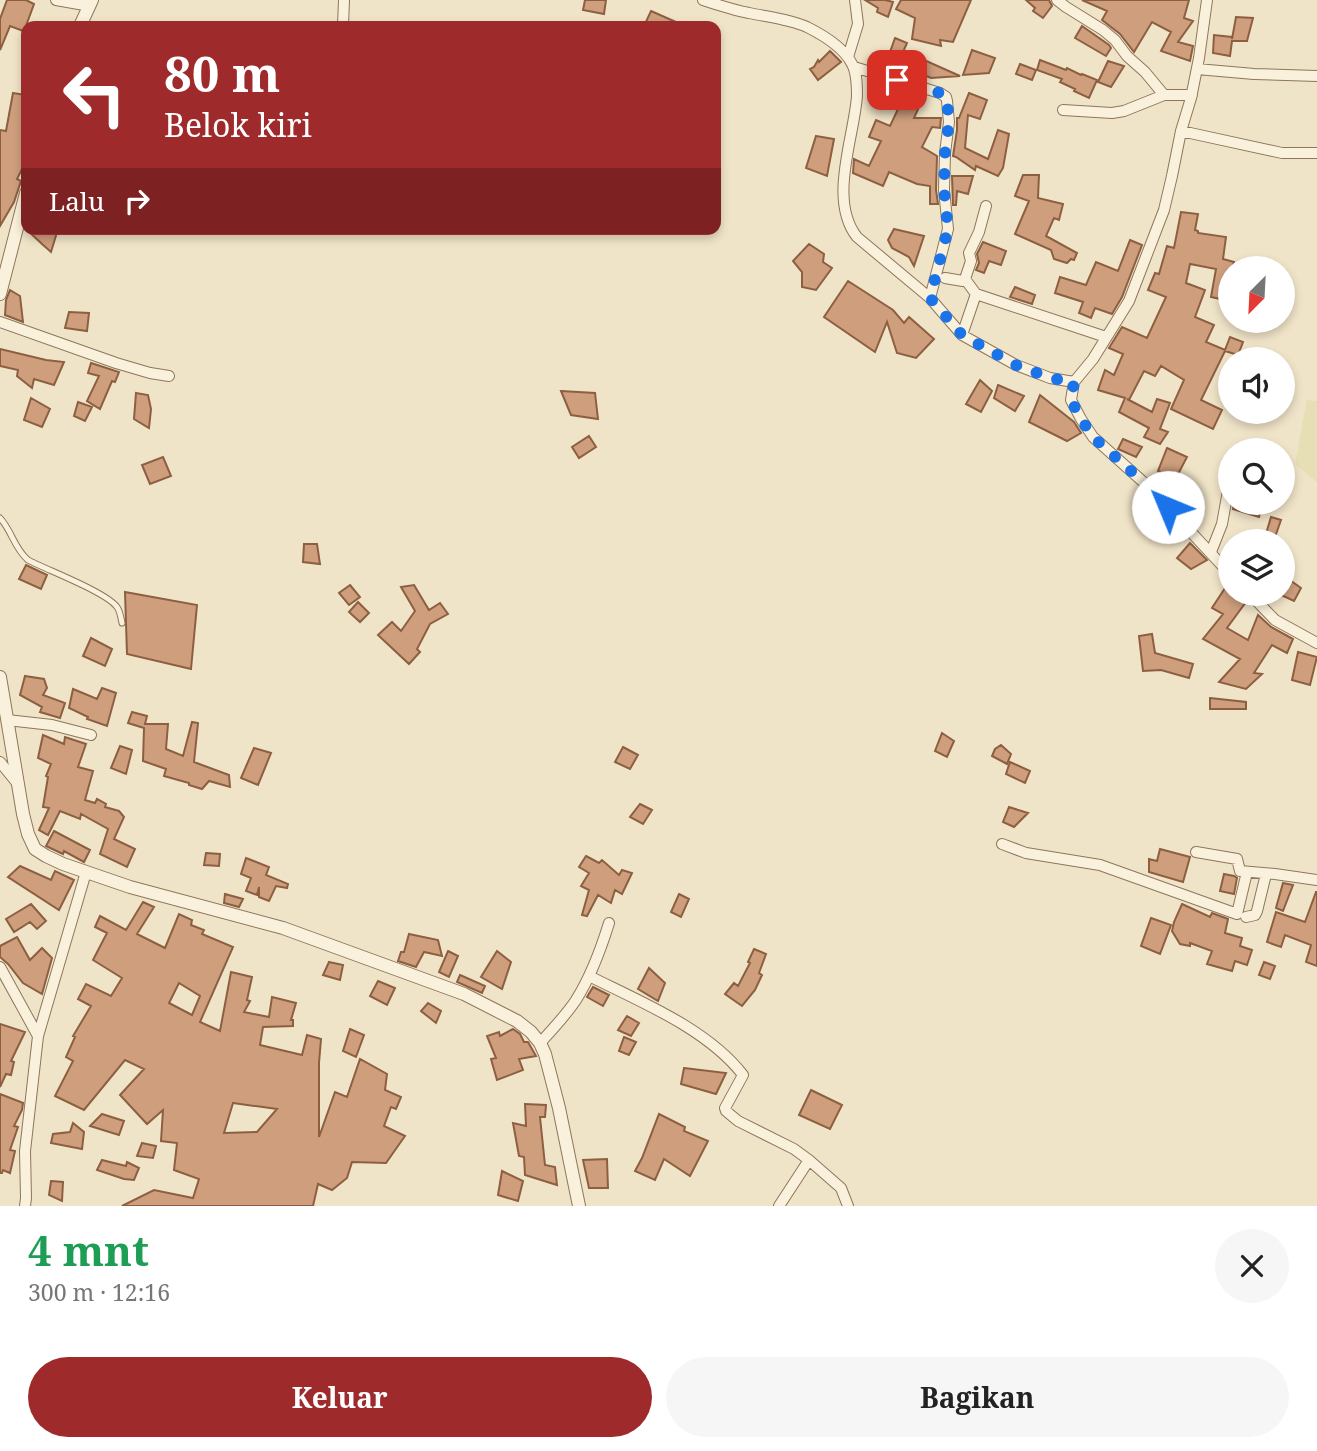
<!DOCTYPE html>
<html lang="id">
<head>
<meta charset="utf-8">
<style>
  body { margin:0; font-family:"Noto Serif",serif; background:#f6f6f6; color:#222; height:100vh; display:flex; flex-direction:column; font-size:26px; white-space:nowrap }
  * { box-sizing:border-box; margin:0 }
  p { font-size:23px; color:#767676 }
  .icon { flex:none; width:38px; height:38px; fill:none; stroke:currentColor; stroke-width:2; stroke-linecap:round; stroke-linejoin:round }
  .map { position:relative; height:1206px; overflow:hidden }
  .side { display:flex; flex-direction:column; background:#fff; flex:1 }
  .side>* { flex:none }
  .banner { position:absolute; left:21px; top:21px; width:700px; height:214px; border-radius:14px; box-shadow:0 4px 10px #0003; background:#9e2a2b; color:#fff; overflow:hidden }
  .needle { width:46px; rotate:204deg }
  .tools { position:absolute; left:1218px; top:256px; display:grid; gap:14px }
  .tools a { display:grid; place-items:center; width:77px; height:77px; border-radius:50%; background:#fff; box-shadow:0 4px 10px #0003; font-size:35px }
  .pin { position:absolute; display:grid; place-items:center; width:60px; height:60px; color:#fff; margin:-30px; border-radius:14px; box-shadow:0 4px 10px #0006 }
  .me { position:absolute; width:77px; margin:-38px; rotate:315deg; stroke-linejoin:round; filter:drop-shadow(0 0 5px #0008) }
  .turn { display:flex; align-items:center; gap:24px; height:147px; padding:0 28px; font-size:32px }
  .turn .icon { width:91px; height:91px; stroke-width:2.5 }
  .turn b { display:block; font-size:49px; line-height:60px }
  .then { display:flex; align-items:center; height:66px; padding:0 28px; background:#0003; gap:14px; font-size:26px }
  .round { display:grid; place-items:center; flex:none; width:74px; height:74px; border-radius:37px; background:#f6f6f6 }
  .overview { display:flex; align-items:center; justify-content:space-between; height:119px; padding:0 28px }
  h1 { font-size:42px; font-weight:700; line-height:52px; color:#1e9e55 }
  .action { display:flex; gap:14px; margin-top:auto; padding:14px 28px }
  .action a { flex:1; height:80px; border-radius:42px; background:#9e2a2b; color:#fff; font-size:28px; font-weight:700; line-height:80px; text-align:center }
  .action a+a { background:#f6f6f6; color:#222 }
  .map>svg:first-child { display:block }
  .farmland { fill:#e6deb5 }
  .building { fill:#cf9f7d; stroke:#8d5f41; stroke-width:2; fill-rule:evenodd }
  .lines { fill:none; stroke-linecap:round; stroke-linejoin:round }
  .service-casing { stroke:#8d765c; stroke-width:7 }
  .minor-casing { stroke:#8d765c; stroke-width:12 }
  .tertiary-casing { stroke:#8d765c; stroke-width:14 }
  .service { stroke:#faf1dc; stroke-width:5 }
  .minor { stroke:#faf1dc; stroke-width:10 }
  .tertiary { stroke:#faf1dc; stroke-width:12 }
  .route { stroke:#1a73e8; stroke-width:12; stroke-dasharray:0 21.6 }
</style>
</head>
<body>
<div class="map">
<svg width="1317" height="1206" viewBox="0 0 1317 1206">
  <rect width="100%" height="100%" fill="#f0e4c8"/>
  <!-- farmland -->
  <path class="farmland" d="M1307,400L1317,401V482L1295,464Z"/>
  <!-- building -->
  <path class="building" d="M7,0H26L34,4L26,26V32L10,26L0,50V19Z
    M585,0H606L604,14L583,10Z
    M865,0H885L893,2L888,17L877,12L878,8Z
    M901,0H971L953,42L940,40L941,46L912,39L915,18L896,9Z
    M1026,0H1049L1052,6L1043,18L1033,11L1035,8Z
    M1082,0H1189L1184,18L1193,21L1178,42L1193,46L1190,61L1161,51L1171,32L1152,22L1134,52L1120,34L1102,20L1107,11Z
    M651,11L685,26H644Z
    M1236,17L1253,18L1247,41H1232L1230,56L1213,53L1214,35L1232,37V39Z
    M1082,26L1109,45L1111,48L1106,56L1075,38Z
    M895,38L907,43L900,59L889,55Z
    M972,50L995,58L989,73L963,75Z
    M830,51L841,62L818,80L810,69L814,67L818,60L819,62Z
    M924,60L960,76L931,78L917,72Z
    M1040,60L1066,70L1067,68L1081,75L1082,74L1097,80L1089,98L1074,91L1075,89L1060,82L1062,79L1037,70Z
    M1108,61L1124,66L1111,87L1098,82Z
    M1020,64L1036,70L1032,80L1016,74Z
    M879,88L907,98L909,92L923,98L914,118H941L940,128L932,127L922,147L937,156L936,190L938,204H930V186L917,184L889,172L883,186L853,173L854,159L869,166L881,141L869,137L876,120L890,126L899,107L876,97Z
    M13,93L26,95V110L23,138L26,139V161L17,179L21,181L14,202L0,226V130L6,131Z
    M969,93L987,100L980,119L968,115L965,148L988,159L998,130L1009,134L1003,168L998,176L976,166L975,170L956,157L953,156L957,130V118H959Z
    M816,136L834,139L827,176L806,168Z
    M1023,175H1039L1038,198L1063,204L1059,220L1054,218L1046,236L1077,253L1074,260L1071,259L1067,263L1054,259L1051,250L1015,234L1029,201L1015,196Z
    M952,176H973L968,194L957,191L956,205H953Z
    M1181,212L1198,214L1195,230L1198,231V233L1226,237L1223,259L1234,262L1232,268H1230L1227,285L1230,286L1225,300L1211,297L1216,269L1190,264L1186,283L1205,290L1195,317L1214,325L1206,342L1225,350L1230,337L1243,342L1238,355L1225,351L1201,400L1222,410L1213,429L1171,409L1184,380L1161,366L1155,376L1144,371L1129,400L1127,399L1152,412L1157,399L1170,403L1160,429L1168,432L1160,444L1144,437L1149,428L1119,412L1125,398L1098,390L1105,370L1114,375L1123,354L1109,348L1122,327L1147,338L1166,297L1148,290L1155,273L1159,274L1167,246L1174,248Z
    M26,229H58L51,252L42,244Z
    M894,229L924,236L914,266L909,257L892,248L888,240Z
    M1130,240L1142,245L1122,297L1112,314L1095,308L1091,318L1079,313L1083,302L1055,293L1060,277L1086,285L1096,262L1118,271Z
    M983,242L1006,251L1001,265L989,261L984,273L976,270L979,263L977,254Z
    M809,244L824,254L823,262L832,268L816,290L802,287V272L793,261Z
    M848,281L893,310L904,323L909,317L934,339L916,358L897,353L887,322L875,352L824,317Z
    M1015,287L1035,295L1032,304L1010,297Z
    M10,290L20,296L23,322L5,315L6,300Z
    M69,312L89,313L87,331L65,328Z
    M0,349L46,360L64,362L54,385L34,379L32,388L17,376L18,370L0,366Z
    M91,363L119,372L115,382L112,381L100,409L87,401L99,376L88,373Z
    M980,380L992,391L981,412L966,404Z
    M998,385L1024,396L1015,411L994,398Z
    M561,391L595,393L598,419L571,415Z
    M136,393L148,395L151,409L149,428L134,419Z
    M1040,395L1074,422L1081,433L1067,441L1029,422Z
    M31,398L50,409L42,427L24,420Z
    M78,402L92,407L85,421L74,416Z
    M589,436L596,447L579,458L572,447Z
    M1123,439L1142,447L1136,457L1118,449Z
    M1167,448L1187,457L1176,478L1158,471Z
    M163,457L171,476L150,484L142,465Z
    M1234,502H1263L1259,517L1233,509Z
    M1271,517L1281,520L1274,540L1265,537Z
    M1190,543L1207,560L1191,569L1177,558Z
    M304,544H317L320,564L303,562Z
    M26,565L47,575L41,589L19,579Z
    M1287,578L1301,588L1294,601L1279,594L1283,593V587Z
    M1229,582H1230V593H1239L1246,602L1227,628L1248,640L1258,615L1271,627L1293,639L1287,653L1272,645L1254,673L1262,674L1246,689L1219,682L1240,659L1203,639L1223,614L1212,608Z
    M350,585L360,597L349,605L339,593Z
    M414,585L429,610L440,603L448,614L430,624L417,649L420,652L409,664L378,635L392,622L401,631L415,611L401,587Z
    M125,592L197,605L191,669L127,654Z
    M358,602L369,613L360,622L349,612Z
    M1152,634L1155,653L1193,664L1189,678L1161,670L1143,671L1139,636Z
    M91,638L112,649L105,666L83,656Z
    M1298,652L1317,657L1310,685L1292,680Z
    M25,676L44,679L47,688L43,695L65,703L60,718L40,712L42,707L20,695Z
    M102,688L116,693L107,726L87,719L88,717L69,708L73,689L97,699Z
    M1210,698L1246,702V709H1210Z
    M132,712L147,716L145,724H168L166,749L183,756L192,722L198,723L194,762L229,775L230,787L209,781L202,789L189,785V783L164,776L166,769L143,761L144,728L128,723Z
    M942,733L954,741L947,757L935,751Z
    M43,735L64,744L65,737L86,744L78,767L93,771L85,800L95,803L97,799L106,804L105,807L119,811L124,817L114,839L135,849L127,867L100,854L108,829L81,814L80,819L60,811L48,835L39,830L49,808L43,807L48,777L46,776L51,764L38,758Z
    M1001,745L1011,754L1007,764L992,756L995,749Z
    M120,746L132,750L126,774L111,768Z
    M623,747L638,755L630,769L615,762Z
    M254,748L271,753L258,785L241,778Z
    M1010,762L1030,771L1025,783L1006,774Z
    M640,804L652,810L643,824L630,817Z
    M1009,807L1028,813L1014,827L1003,822Z
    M54,831L90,850L84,862L64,851L63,854L46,846Z
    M1160,849L1190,857L1183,882L1149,872V859L1157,861Z
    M206,853L220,854L219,866L204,865Z
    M586,856L599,863L602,860L619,875L622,870L632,873L622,894L615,890L611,903L598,895L587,916L582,915L589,890L581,886L589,873L579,867Z
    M246,858L269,867L266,875L288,884L287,888L276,886L269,901L259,897V887L257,895L246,891L251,878L241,874Z
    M20,866L51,880L55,871L74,880L59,910L8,877Z
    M1224,874L1234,876L1237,878L1234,894L1220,891Z
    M1283,883L1293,885L1283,911L1276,908Z
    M1316,892H1317V966L1306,962L1311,945L1285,935L1281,947L1267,942L1276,912L1305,922Z
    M225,894L243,899L239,907L224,903Z
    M679,894L689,899L681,917L671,912Z
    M143,902L154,907L137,934L165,948L179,914L192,920L191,925L204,930L202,934L233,947L200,1022L220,1031L231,972L252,977L247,1000L250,1001L244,1012L269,1017L272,997L296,1003L291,1020H293V1026L263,1027L260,1045L302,1055L307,1035L321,1039L319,1063V1137L335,1092L347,1097L360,1059L387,1074L385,1090L401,1097L396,1109L391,1107L384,1126L405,1136L386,1163L352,1162L347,1178L332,1190L318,1184L313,1206H122L154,1190L193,1198L199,1179L174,1170L177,1143L161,1141L163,1110L147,1124L120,1095L144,1069L125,1060L84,1110L55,1096L73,1061L66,1057L75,1037L73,1036L91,1006L78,999L86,984L111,996L122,978L93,960L107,933L95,927L100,916L126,930ZM179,983L200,996L192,1015L169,1003ZM233,1103L277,1109L257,1132L224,1133Z
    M31,904L46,921L37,929L30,922L14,932L6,919Z
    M1182,904L1210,917L1212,913L1228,919L1225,933L1242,938L1240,946L1252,950L1247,965L1235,961L1232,971L1207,964L1212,951L1190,943V946L1180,944L1172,931L1174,922Z
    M1151,918L1171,925L1160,954L1141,946Z
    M409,934L438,940L442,956L424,952L416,967L398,961L401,952H404Z
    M17,937L30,960L42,948L52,958L42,994L23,983L8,964L0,957V946Z
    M754,949L766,954L759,973L762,975L755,990L742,1006L725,994L734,983L738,986L750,963L748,962Z
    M448,951L458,956L449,977L439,972Z
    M497,951L511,962L502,989L481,977Z
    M329,962L343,965L340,980L323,975Z
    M1264,962L1275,966L1270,979L1259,975Z
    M649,968L665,983L658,1001L638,989Z
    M460,975L485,986L482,993L457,982Z
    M378,981L395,988L387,1005L370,996Z
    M593,987L609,995L603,1006L587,997Z
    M428,1003L441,1011L436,1023L421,1011Z
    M627,1016L639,1023L631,1036L618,1030Z
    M0,1024L25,1032L11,1061L14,1062L11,1075L6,1074L0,1087Z
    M350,1029L364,1035L356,1057L343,1051Z
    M513,1029L520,1034L524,1042H528L536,1056L519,1059L523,1070L497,1080L491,1059L496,1058L487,1036L499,1032L500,1036Z
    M624,1037L636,1042L629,1055L619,1051Z
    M684,1068L726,1073L716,1094L681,1084Z
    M811,1090L842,1105L830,1129L799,1115Z
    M0,1094L23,1103L22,1110L14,1126L18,1127L10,1150L15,1151L10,1173L3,1170L2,1173H0Z
    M525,1104L546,1105L545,1117H540L545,1165L555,1167L557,1185L525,1175L524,1157L519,1156L513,1123L526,1126Z
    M102,1114L124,1121L119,1135L90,1126Z
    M659,1114L685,1127L684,1131L708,1141L690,1176L664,1159L655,1180L635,1171L642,1158Z
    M73,1123L84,1132L82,1149L51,1143L53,1134L70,1132Z
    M142,1143L156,1146L153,1158L137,1156Z
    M607,1159L608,1188H589L583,1160Z
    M102,1160L126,1166L127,1162L139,1168L134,1180L124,1179L97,1170Z
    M502,1171L523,1181L518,1201L498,1195Z
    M51,1181L63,1182L62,1201L49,1195Z"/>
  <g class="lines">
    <!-- service casing -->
    <g class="service-casing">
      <path id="service" d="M0,518C12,531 14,548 28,560C47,570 106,592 117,607C120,611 121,618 122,623"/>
    </g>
    <!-- minor casing -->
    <g class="minor-casing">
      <path id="minor" d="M56,0L90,6
        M703,0C718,5 733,10 749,13C768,17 789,19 807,27C823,35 844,48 852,64C857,73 857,86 857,96C854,138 828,200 857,237L930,298L962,335L1016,365L1050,378L1074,382L1071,400L1081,419L1093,437L1150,488L1230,574
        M1057,0L1066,7L1103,30L1115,40L1127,56L1145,72L1164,95
        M343,26L344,0
        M848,57L858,24L855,0
        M854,67L940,93L946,97L947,101L949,122L945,153L944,190L948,229L930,298
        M1197,69L1254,74L1317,76
        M1063,110L1112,113L1124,111L1164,95H1192
        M1181,131L1282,153H1317
        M945,278L963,281L965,279
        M976,294L1106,337
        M0,322L116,363L150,373L169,376
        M962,335L976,294L965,279L971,261L969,253L979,232L986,206
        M1074,382L1093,359L1129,301L1164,210L1172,176L1181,131L1191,98L1199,58L1207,0
        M1211,552L1222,524L1230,480
        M1249,593L1275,620L1317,643
        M7,720L52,725L91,735
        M0,762L18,784
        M1002,844L1026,853L1100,865L1237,914L1247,872
        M1196,852L1237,859L1240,871L1275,874L1317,880
        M1246,917L1255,915L1257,911L1266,874
        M0,967L38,1036
        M589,976C639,1001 708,1029 743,1075L725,1108L726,1111L738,1121L794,1149L809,1160L841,1188L848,1206
        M540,1043C553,1029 566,1015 576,1000C591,976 601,949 609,923
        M25,1206L26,1198L25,1151L38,1036L86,872
        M779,1206L809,1160"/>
    </g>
    <!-- tertiary casing -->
    <g class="tertiary-casing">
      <path id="tertiary" d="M80,26L92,0
        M0,294L26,193
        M0,677L23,814L28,834L35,849L46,856L63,864L130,887L283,928L464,994L517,1021L531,1032L540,1043L545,1054L559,1108L579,1206"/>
    </g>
    <!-- service -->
    <use href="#service" class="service"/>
    <!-- minor -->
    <use href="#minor" class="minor"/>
    <!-- tertiary -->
    <use href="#tertiary" class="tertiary"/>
  </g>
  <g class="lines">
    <!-- route -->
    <path class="route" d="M897,80L940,93L946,97L947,101L949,122L945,153L944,190L948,229L930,298L962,335L1016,365L1050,378L1074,382L1071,400L1081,419L1093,437L1150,488L1168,507"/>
  </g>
</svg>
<div class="tools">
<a><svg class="needle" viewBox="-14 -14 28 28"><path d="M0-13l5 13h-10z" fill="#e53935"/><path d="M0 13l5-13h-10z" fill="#767676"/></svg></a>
<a><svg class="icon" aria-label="sound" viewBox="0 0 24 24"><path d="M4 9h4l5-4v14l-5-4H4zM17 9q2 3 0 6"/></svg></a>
<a><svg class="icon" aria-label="search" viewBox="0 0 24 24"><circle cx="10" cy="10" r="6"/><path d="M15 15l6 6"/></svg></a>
<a><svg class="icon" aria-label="layers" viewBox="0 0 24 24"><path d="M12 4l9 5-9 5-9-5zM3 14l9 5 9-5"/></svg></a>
</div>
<div class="pin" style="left:897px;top:80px;background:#d93025"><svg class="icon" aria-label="arrive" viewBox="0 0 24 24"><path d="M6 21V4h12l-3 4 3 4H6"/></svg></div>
<svg class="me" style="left:1168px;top:507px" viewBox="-20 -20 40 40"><circle r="19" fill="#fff"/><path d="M0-13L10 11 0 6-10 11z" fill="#1a73e8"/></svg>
<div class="banner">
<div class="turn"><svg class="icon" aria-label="left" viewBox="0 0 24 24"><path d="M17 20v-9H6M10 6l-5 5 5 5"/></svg><div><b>80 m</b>Belok kiri</div></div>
<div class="then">Lalu<svg class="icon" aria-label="right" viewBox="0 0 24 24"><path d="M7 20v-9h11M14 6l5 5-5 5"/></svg></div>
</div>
</div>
<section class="side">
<div class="overview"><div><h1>4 mnt</h1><p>300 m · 12:16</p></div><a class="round"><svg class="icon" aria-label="close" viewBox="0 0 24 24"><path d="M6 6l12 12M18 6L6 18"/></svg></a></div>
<div class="action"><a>Keluar</a><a>Bagikan</a></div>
</section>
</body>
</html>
